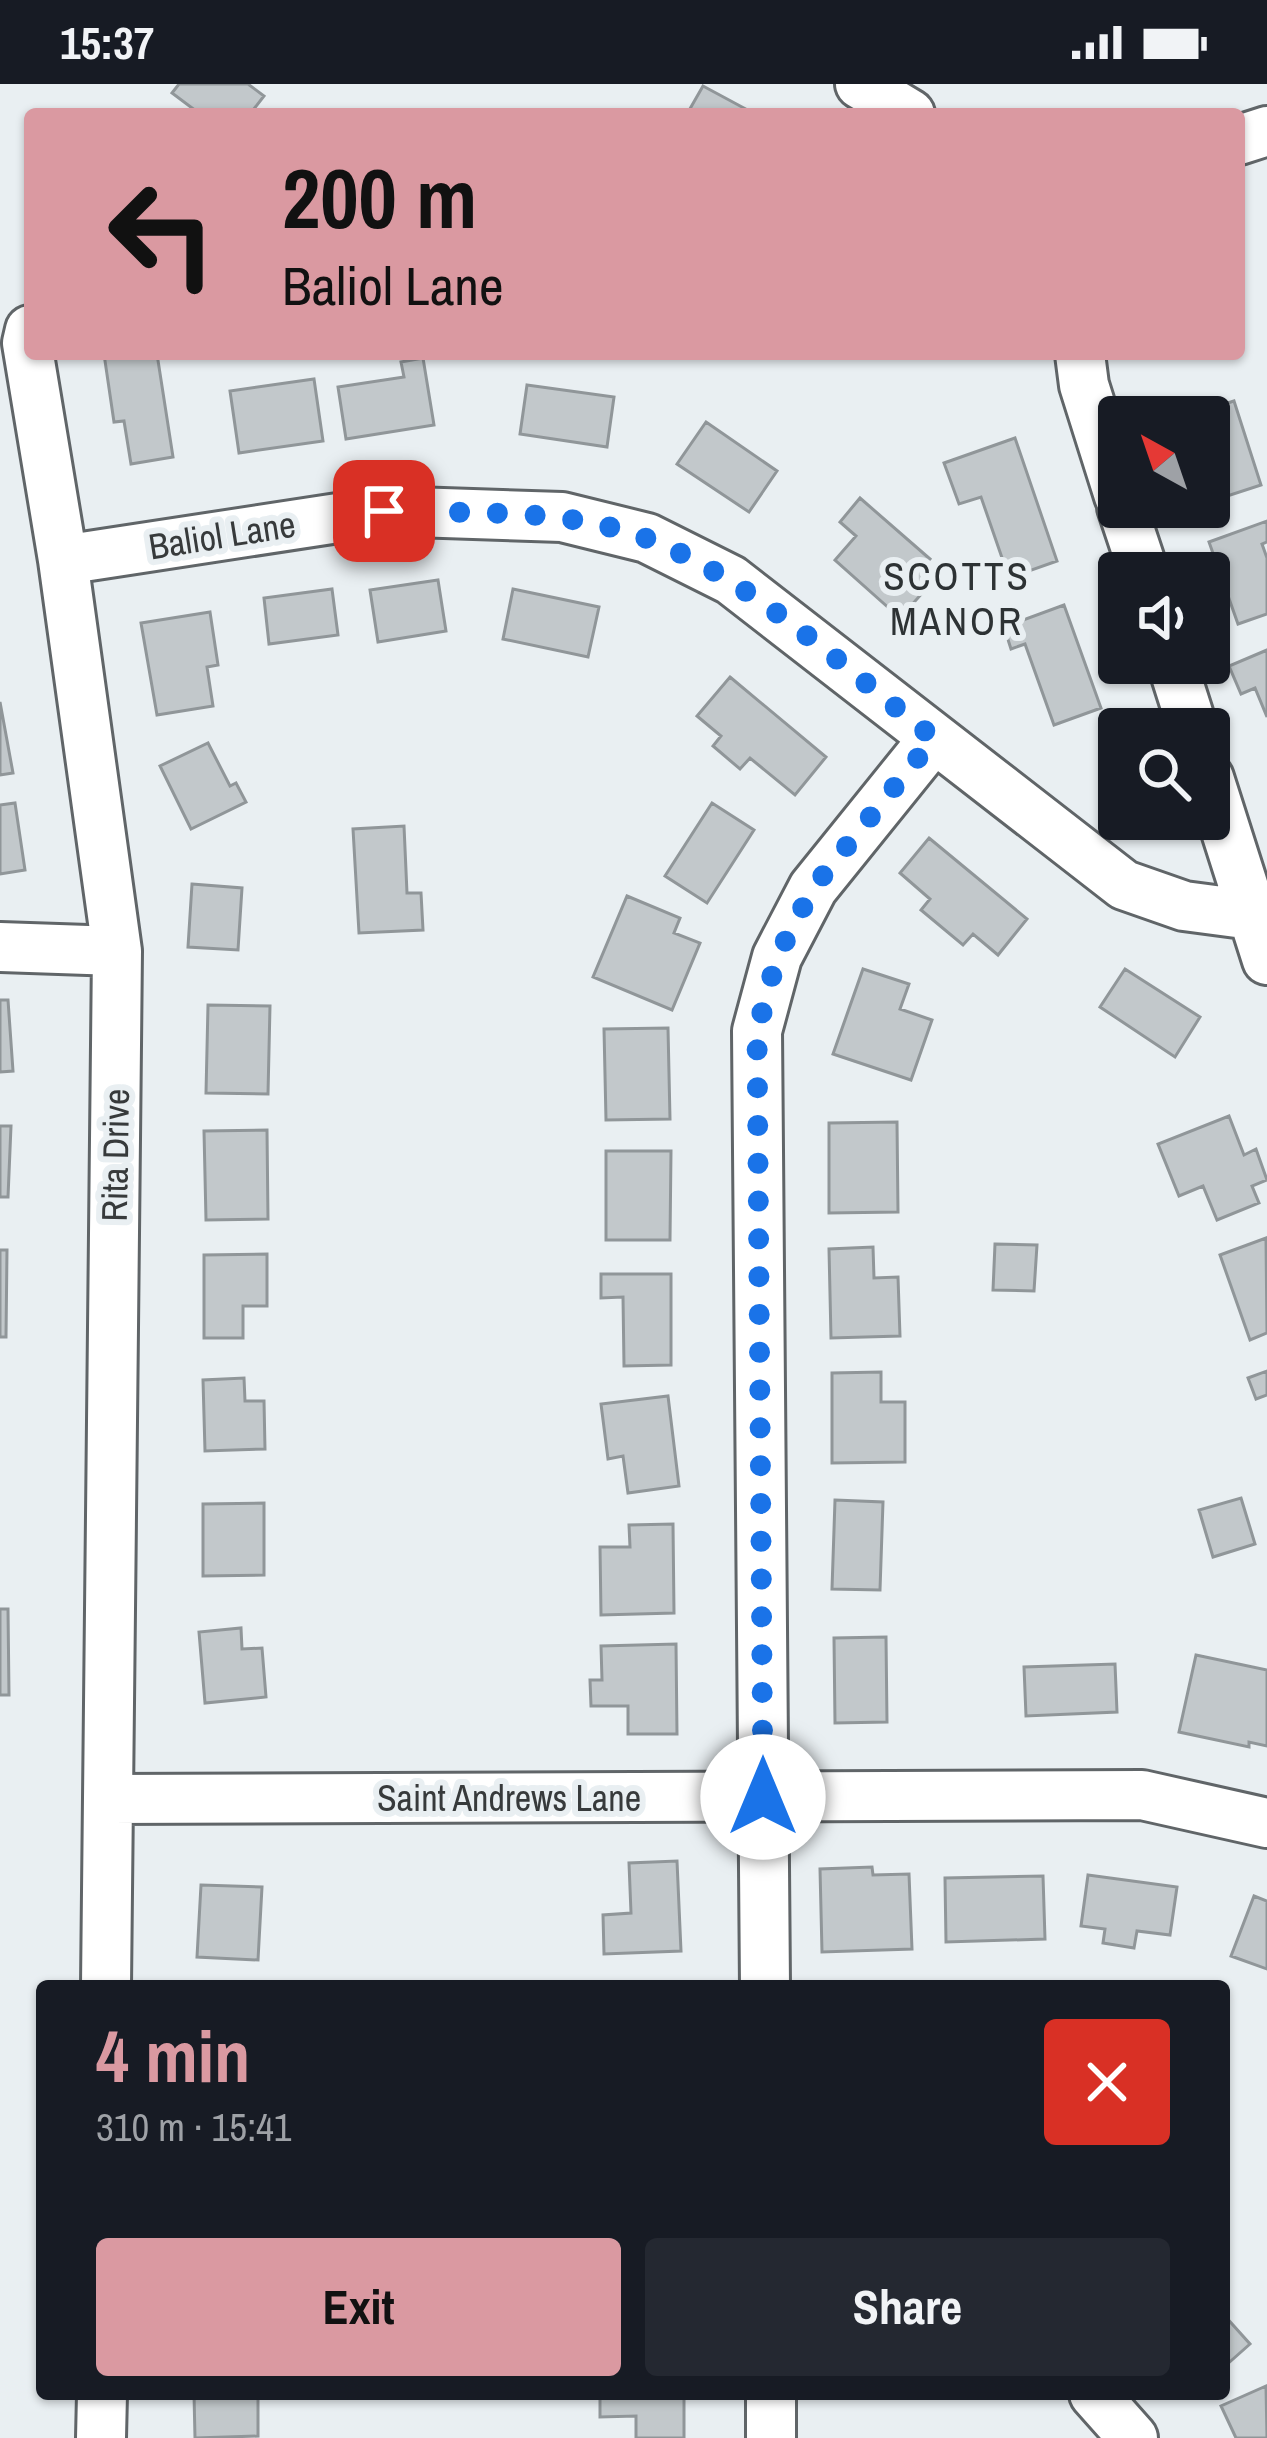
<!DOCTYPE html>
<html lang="en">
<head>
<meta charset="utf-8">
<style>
  body { margin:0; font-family:"Archivo Narrow",sans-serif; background:#242831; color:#f1f3f6; height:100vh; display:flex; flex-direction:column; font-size:45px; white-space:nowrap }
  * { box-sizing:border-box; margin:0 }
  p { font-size:39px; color:#9ea1a6 }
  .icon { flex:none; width:66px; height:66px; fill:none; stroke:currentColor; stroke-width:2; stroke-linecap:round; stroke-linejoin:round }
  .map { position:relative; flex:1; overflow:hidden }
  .details { position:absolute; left:36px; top:1896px; width:1194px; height:420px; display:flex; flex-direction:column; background:#171b24; border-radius:12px; box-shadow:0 3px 9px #0004 }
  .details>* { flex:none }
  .guide { position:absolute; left:24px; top:24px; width:1221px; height:252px; border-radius:12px; box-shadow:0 3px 9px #0004; background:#da99a1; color:#111; overflow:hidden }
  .needle { width:78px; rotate:320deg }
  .controls { position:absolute; left:1098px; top:312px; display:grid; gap:24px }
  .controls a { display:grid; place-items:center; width:132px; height:132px; border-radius:12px; background:#171b24; box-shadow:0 3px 9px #0004; font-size:60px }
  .pin { position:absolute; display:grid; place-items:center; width:102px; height:102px; color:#fff; margin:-51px; border-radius:24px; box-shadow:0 6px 18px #0006 }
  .me { position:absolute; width:132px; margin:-66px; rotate:0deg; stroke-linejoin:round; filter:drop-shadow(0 0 9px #0008) }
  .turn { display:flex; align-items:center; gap:42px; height:252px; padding:0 60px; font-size:54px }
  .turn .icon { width:156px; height:156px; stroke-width:2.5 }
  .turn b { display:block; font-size:84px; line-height:102px }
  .round { display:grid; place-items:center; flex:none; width:126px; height:126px; border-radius:12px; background:#242831 }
  .headline { display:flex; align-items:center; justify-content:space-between; height:204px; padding:0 60px }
  h1 { font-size:72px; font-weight:700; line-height:90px; color:#da99a1 }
  .cta { display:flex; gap:24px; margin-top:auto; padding:24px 60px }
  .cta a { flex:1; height:138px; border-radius:12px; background:#da99a1; color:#111; font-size:48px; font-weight:700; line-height:138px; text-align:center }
  .cta a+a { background:#242831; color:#f1f3f6 }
  .status { display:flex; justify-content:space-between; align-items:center; height:84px; padding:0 60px; background:#171b24; direction:ltr }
  .status svg { height:33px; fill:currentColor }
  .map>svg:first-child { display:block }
  .building { fill:#c2c8cb; stroke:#909699; stroke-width:3 }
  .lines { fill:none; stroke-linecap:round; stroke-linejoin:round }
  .minor-casing { stroke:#606568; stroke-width:54 }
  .minor { stroke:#fff; stroke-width:48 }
  .route { stroke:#1a73e8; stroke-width:21; stroke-dasharray:0 37.8 }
  .labels { text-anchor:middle; stroke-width:12; stroke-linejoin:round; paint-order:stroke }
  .street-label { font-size:36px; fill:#373a3b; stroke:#e9eff2 }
  .neighbourhood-label { font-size:39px; letter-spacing:3px; fill:#2d3234; stroke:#e9eff2 }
</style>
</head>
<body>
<div class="status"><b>15:37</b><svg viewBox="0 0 49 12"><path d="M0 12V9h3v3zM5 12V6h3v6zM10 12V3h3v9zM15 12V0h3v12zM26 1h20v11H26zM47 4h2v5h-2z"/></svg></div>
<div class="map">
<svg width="1267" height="2354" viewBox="0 0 1267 2354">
  <rect width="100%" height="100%" fill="#e9eff2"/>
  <!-- building -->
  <path class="building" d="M179,0H248L264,12L250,30H200L172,9Z
    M703,2L755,30H687Z
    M104,270H157L173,373L131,380L124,337L114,338Z
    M423,274L434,341L346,355L338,303L404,293L401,278Z
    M314,295L323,357L239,369L230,307Z
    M527,301L614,313L607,363L520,350Z
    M1234,317L1261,401L1209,418V333H1184Z
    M706,338L777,387L749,428L677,380Z
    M1015,354L1057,477L1009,494L981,413L959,420L944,379Z
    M860,414L930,475L921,485L934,496L900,534L835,476L856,452L840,438Z
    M1267,437V458L1262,460L1267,474V530L1238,540L1209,458Z
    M438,496L446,547L378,558L370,506Z
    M332,505L338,551L269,560L264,514Z
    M513,505L599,523L588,573L503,555Z
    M1064,521L1101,624L1054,641L1025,560L1011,565L1004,543Z
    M210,528L218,581L207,583L213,622L157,631L141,539Z
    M1267,566V633L1255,604L1241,610L1229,582Z
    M730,593L826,673L795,711L750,674L740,685L713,662L721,652L697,632Z
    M0,618L13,689L0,691Z
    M208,659L230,702L236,699L246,718L191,745L160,682Z
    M15,719L25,786L0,790V721Z
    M712,719L754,746L707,819L665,792Z
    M404,742L407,809H421L423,846L359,849L353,745Z
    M929,754L1027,835L998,871L973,850L963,861L921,826L930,815L900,789Z
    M192,800L242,804L238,866L188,863Z
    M627,812L680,834L674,849L700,859L672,926L593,893Z
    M863,885L909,900L900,925L932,936L911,996L833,970Z
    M1125,885L1200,933L1175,973L1100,923Z
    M0,916H8L13,987L0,988Z
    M208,921L270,922L268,1010L206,1009Z
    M668,944L670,1035L606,1036L604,945Z
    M1229,1032L1244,1071L1256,1065L1267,1096L1252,1102L1259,1119L1217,1136L1203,1102L1179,1112L1158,1060Z
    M897,1038L898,1128L829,1129V1039Z
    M0,1042H11L8,1113H0Z
    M267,1046L268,1135L206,1136L204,1047Z
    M606,1067H671L670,1156H606Z
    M1266,1154L1267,1249L1250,1256L1220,1171Z
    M995,1160L1037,1161L1034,1207L993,1206Z
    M873,1163L874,1194L898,1193L900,1252L831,1254L829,1165Z
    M0,1166H7L6,1253H0Z
    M267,1170V1222H243V1254H204V1171Z
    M601,1190H671V1281L624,1282L623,1213L601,1214Z
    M1267,1287V1311L1256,1315L1248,1294Z
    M881,1288V1318H905V1378L832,1379V1289Z
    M244,1294L245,1317H264L265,1365L205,1367L203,1296Z
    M668,1312L679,1402L628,1409L623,1372L608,1375L601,1320Z
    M1241,1414L1255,1460L1213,1473L1199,1426Z
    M835,1416L883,1418L880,1506L832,1505Z
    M264,1419V1491L203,1492V1420Z
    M673,1440L674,1529L601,1531L600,1463H630L629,1441Z
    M0,1525H8L9,1611H0Z
    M241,1544L242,1565L262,1564L266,1613L205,1619L199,1548Z
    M886,1553L887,1638L835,1639L834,1554Z
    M676,1560L677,1650H628V1622H591L590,1596H602L601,1562Z
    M1196,1571L1267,1586V1662L1249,1658V1663L1179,1648Z
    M1115,1580L1117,1628L1026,1632L1024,1583Z
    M677,1777L681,1867L604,1870L603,1831L631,1829L629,1779Z
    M872,1783L873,1791L909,1790L912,1865L822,1868L820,1785Z
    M1088,1791L1177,1803L1170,1851L1137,1847L1134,1864L1103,1859L1105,1845L1081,1842Z
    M1043,1792L1045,1855L946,1858L945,1794Z
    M201,1801L262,1803L258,1876L197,1873Z
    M1254,1812L1267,1817V1885L1231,1872Z
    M1224,2231L1250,2260L1224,2283Z
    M1266,2302L1267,2354H1236L1221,2322Z
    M194,2310H258V2352L195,2354Z
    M600,2310H684V2354H636V2332L600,2333Z"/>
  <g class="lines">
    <!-- minor casing -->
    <g class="minor-casing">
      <path id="minor" d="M860,0L910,30
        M1239,56L1267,47
        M30,246L27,259L63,476L117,867L106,1902
        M1080,270L1084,301L1119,412
        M1122,423L1144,489
        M63,476L384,427L562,433L647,454L731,496L1124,801L1184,822L1267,833
        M1172,579L1193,645
        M1209,694L1267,876
        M0,863L117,867
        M108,1715L1142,1711L1267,1739
        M765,1902L757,947L777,873L813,804L934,654
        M771,2310V2354
        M1094,2310L1133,2354
        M101,2354L102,2310"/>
    </g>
    <!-- minor -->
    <use href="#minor" class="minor"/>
  </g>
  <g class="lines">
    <!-- route -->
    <path class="route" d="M384,427C470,430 566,423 648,455C750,494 848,587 934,654L813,804L777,873L757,947L763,1713"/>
  </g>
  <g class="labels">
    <!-- street labels -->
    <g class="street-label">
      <text transform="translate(222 451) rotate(-9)" y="13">Baliol Lane</text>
      <text transform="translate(115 1071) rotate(-89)" y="13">Rita Drive</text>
      <text x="509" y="1727">Saint Andrews Lane</text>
    </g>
    <!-- neighbourhood labels -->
    <g class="neighbourhood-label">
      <text x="957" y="506">SCOTTS<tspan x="957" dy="45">MANOR</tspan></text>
    </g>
  </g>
</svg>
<div class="controls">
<a><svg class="needle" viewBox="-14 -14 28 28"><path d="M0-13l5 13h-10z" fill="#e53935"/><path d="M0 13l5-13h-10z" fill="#9ea1a6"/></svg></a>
<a><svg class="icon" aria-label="sound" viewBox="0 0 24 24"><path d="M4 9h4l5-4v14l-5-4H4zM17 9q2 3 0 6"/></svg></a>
<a><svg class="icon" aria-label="search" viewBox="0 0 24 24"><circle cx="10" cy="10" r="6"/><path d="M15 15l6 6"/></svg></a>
</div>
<div class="pin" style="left:384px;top:427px;background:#d93025"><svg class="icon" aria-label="arrive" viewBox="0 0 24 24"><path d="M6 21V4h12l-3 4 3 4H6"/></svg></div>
<svg class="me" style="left:763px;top:1713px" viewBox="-20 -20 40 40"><circle r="19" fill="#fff"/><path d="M0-13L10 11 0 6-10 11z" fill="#1a73e8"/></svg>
<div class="guide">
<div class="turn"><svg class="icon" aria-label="left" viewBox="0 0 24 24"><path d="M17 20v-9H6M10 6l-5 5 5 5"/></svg><div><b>200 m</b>Baliol Lane</div></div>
</div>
<section class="details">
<div class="headline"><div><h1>4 min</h1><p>310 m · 15:41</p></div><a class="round" style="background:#d93025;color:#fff"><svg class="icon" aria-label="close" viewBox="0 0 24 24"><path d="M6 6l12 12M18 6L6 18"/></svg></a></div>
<div class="cta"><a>Exit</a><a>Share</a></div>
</section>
</div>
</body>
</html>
